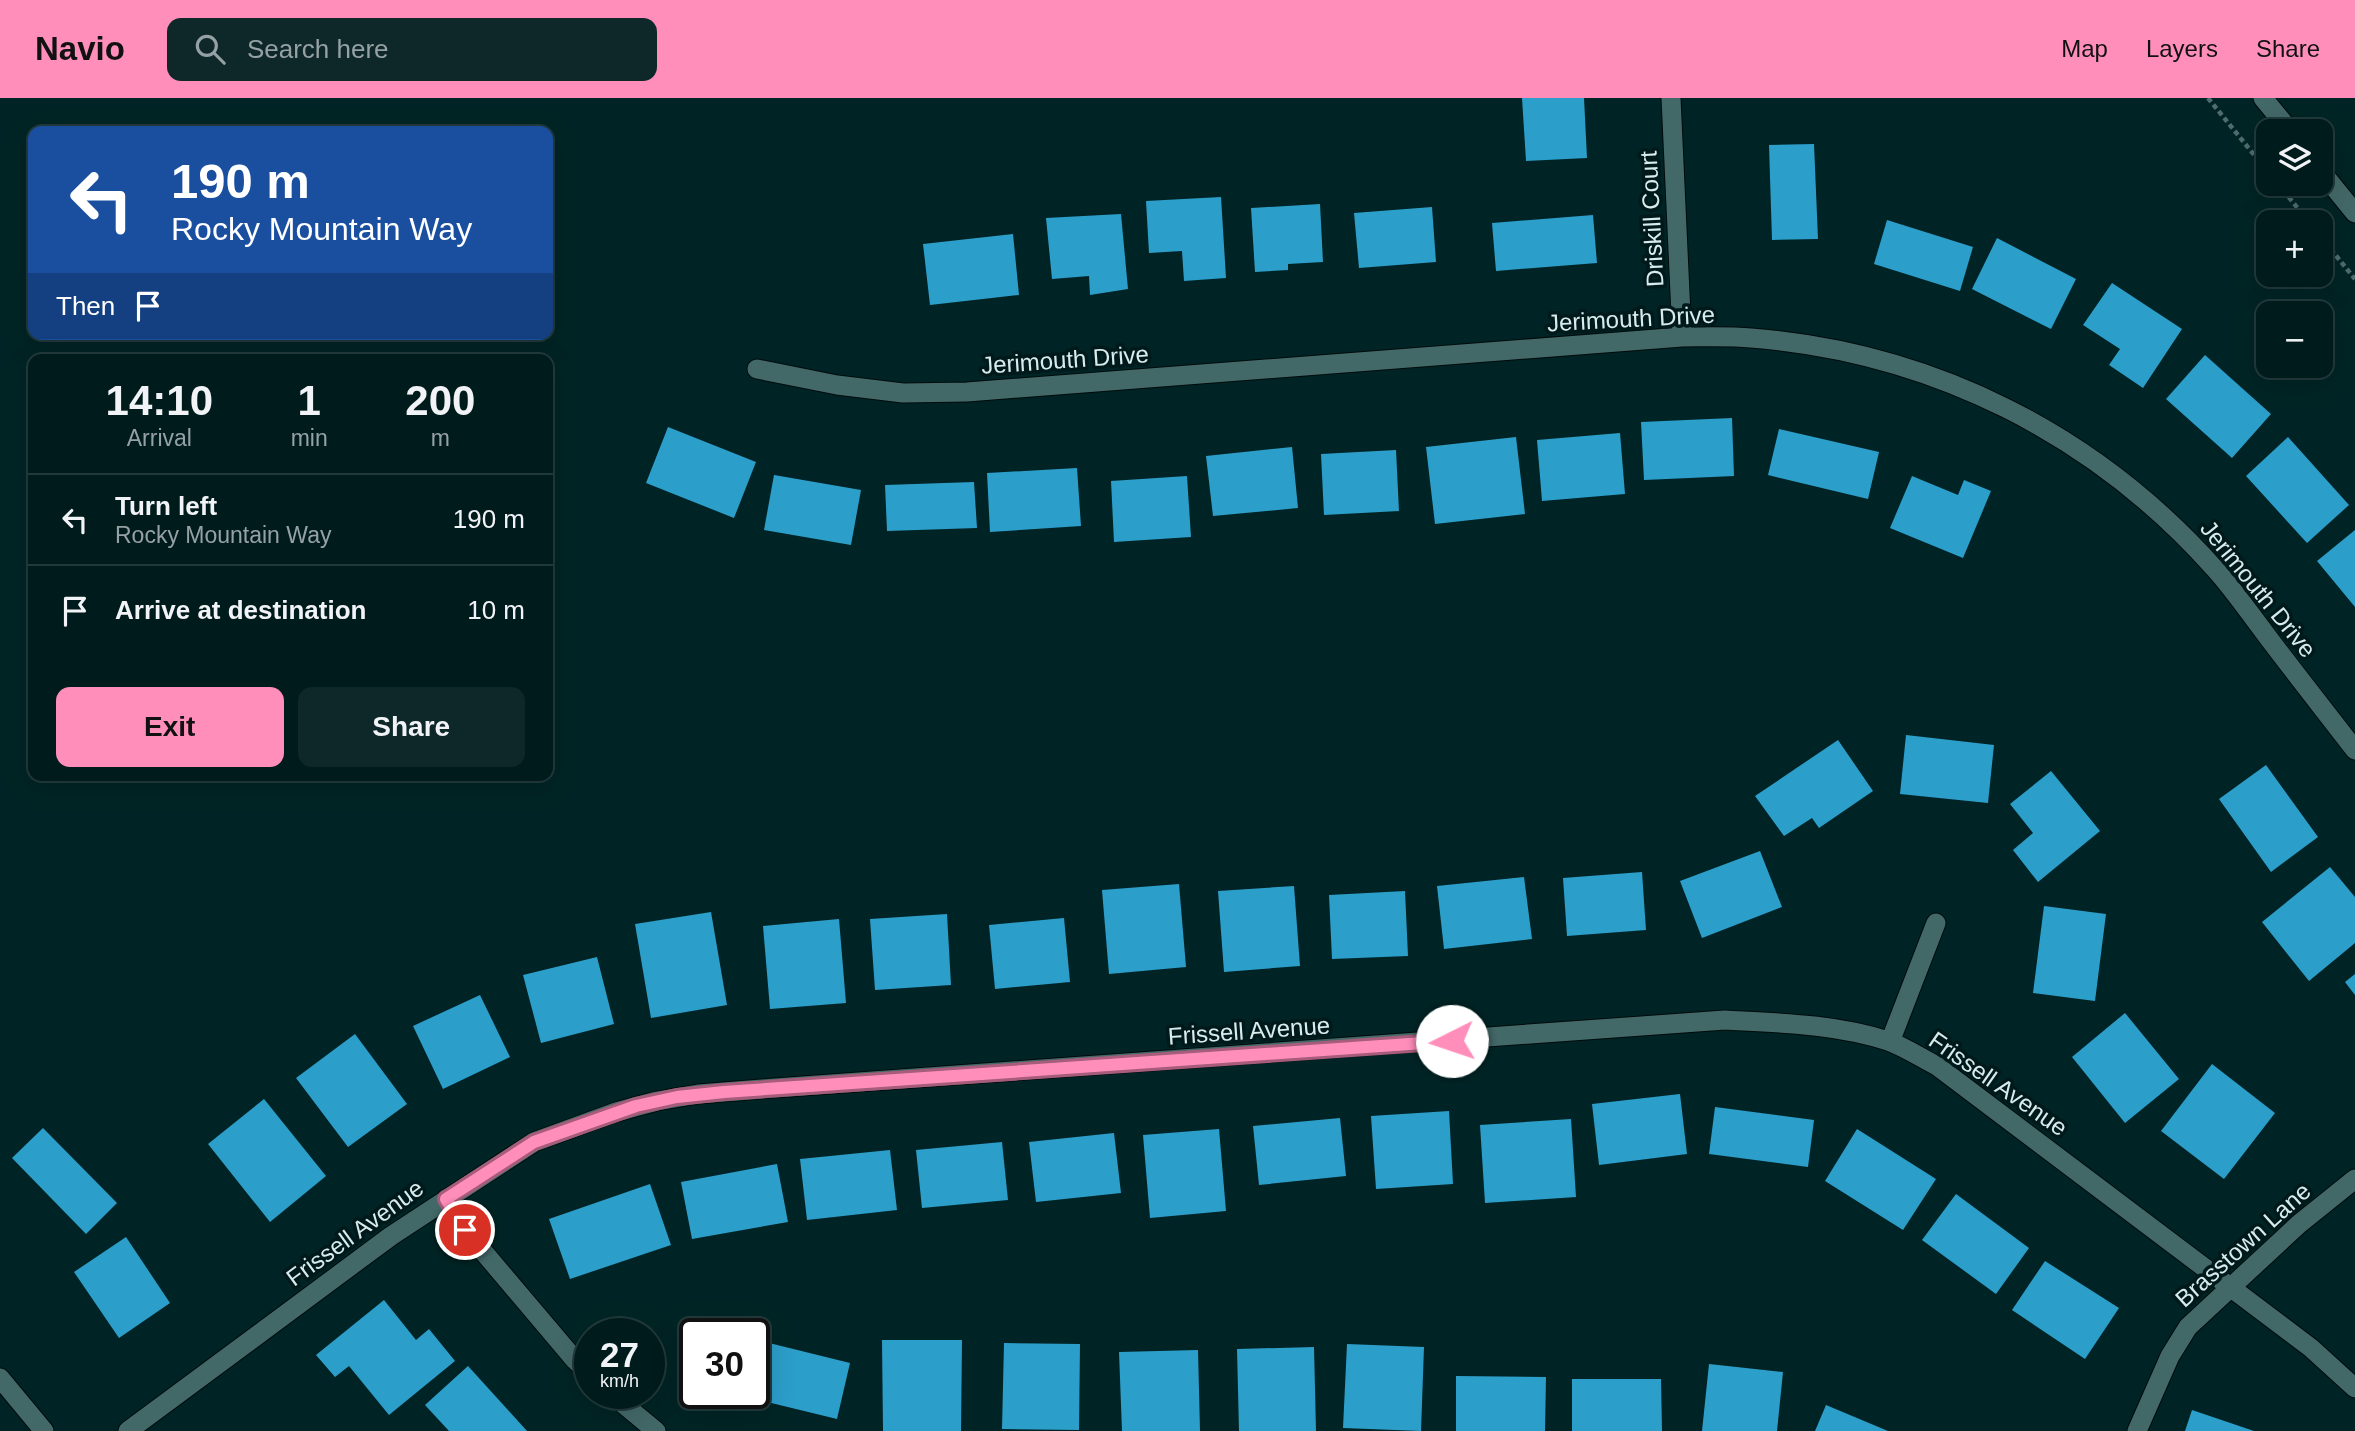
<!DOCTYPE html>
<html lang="en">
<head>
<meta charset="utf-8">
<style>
  body { margin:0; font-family:Arial,sans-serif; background:#0e2829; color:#f1f3f6; height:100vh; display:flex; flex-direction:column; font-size:26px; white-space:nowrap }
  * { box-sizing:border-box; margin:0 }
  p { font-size:23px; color:#95a1a3 }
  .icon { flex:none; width:38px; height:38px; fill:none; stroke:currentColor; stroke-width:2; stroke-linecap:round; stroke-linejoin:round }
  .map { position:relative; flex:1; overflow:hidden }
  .details { position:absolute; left:28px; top:256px; width:525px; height:427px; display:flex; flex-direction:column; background:#001b1c; border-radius:14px; box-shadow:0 7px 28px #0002,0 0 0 2px #22393b }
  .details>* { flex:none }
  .banner { position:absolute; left:28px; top:28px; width:525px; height:214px; border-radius:14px; box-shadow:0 7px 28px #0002,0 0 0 2px #22393b; background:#1a4fa0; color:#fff; overflow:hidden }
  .buttons { position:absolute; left:2256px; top:21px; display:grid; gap:14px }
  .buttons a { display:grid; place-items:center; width:77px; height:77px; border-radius:14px; background:#001b1c; box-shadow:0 7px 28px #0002,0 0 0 2px #22393b; font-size:35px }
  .speed { position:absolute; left:574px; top:1220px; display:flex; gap:14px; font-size:35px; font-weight:700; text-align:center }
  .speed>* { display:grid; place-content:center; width:91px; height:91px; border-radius:50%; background:#001b1c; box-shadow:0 7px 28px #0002,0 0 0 2px #22393b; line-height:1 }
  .speed small { font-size:18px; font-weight:400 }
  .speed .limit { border:4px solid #111; border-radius:10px; background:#fff; color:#111 }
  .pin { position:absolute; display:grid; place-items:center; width:60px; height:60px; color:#fff; margin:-30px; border:4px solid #fff; border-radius:50%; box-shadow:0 2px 7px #0007 }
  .me { position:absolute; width:77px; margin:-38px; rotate:266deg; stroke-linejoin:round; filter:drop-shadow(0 0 5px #0008) }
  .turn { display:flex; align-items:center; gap:24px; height:147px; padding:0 28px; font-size:32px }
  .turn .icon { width:91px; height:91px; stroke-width:2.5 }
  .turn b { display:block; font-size:49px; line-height:60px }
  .then { display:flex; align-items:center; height:66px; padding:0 28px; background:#0003; gap:14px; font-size:26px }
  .eta { display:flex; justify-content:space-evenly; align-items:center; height:119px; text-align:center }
  .eta b { font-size:42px; font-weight:800; line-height:49px }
  .button { display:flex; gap:14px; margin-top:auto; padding:14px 28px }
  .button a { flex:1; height:80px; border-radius:14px; background:#ff8ebb; color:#111; font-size:28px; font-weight:800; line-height:80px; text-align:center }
  .button a+a { background:#0e2829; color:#f1f3f6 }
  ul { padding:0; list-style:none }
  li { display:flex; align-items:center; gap:21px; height:91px; padding:0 28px; border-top:2px solid #22393b }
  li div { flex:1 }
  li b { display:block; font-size:26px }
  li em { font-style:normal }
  header { display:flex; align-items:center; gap:42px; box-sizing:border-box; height:98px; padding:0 35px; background:#ff8ebb; color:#111 }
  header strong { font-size:33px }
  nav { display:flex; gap:38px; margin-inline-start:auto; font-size:24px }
  .search { width:490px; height:63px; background:#0e2829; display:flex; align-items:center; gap:18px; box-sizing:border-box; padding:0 24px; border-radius:14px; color:#95a1a3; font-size:26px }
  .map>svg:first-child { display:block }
  .building { fill:#2c9eca }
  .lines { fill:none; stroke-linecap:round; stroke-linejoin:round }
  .minor-casing { stroke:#000b0b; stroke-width:21 }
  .tertiary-casing { stroke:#000b0b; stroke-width:21 }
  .path { stroke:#4f6d6e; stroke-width:4.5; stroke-dasharray:5 3.5; stroke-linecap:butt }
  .minor { stroke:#436868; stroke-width:19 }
  .tertiary { stroke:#436868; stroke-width:19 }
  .route-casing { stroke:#a65c7a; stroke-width:18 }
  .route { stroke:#ff8ebb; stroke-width:12 }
  .labels { text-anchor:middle; stroke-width:7; stroke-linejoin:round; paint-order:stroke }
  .street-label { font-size:24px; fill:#d9eced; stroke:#00191a }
</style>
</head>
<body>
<header>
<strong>Navio</strong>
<div class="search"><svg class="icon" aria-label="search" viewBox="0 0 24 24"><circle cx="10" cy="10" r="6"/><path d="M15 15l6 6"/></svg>Search here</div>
<nav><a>Map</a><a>Layers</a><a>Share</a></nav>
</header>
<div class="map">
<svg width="2355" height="1333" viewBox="0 0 2355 1333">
  <rect width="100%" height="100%" fill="#002425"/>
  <!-- building -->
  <path class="building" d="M1522,0H1584L1587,60L1526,63Z
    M1814,46L1818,141L1772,142L1769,47Z
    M1221,99L1226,180L1184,183L1182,153L1149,155L1146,103Z
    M1320,106L1323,164L1288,166V172L1255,174L1251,110Z
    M1432,109L1436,164L1359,170L1354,115Z
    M1121,116L1128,191L1090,197L1089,178L1052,181L1046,120Z
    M1593,117L1597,165L1496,173L1492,125Z
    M1887,122L1973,149L1960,193L1874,166Z
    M1013,136L1019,197L930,207L923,146Z
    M1997,140L2076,181L2051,231L1972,191Z
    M2112,185L2182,231L2143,290L2109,267L2120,251L2083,227Z
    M2205,257L2271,316L2232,360L2166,301Z
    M1732,320L1734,378L1644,382L1641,324Z
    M668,329L756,364L734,420L646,385Z
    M1779,331L1879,354L1868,401L1768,377Z
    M1620,335L1625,396L1542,403L1537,342Z
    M1516,339L1525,416L1435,426L1426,349Z
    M2288,339L2349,407L2307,445L2246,378Z
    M1292,349L1298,410L1213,418L1206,358Z
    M1396,352L1399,413L1324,417L1321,356Z
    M1077,370L1081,428L990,434L987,375Z
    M774,377L861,392L851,447L764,432Z
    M1187,378L1191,439L1114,444L1111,383Z
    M1912,378L1958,397L1964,382L1991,393L1963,460L1890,430Z
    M974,384L977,430L887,433L885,387Z
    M2355,432V509L2317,463Z
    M1906,637L1994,647L1988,705L1900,696Z
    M1838,642L1873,693L1819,730L1812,720L1784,738L1755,698Z
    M2266,667L2318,739L2271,774L2219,701Z
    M2051,673L2100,733L2038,784L2013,752L2033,735L2010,706Z
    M1760,753L1782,809L1702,840L1680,783Z
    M2330,769L2355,799V845L2309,883L2262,824Z
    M1642,774L1646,832L1567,838L1563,780Z
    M1524,779L1532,841L1444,851L1437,788Z
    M1179,786L1186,869L1109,876L1102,792Z
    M1294,788L1300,868L1224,874L1218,793Z
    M1405,793L1408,858L1332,861L1329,797Z
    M2044,808L2106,816L2095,903L2033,895Z
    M711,814L727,907L651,920L635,826Z
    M947,816L951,887L875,892L870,821Z
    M1064,820L1070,884L995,891L989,827Z
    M839,821L846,905L770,911L763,828Z
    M597,859L614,926L541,945L523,877Z
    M2355,876V897L2345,884Z
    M480,897L510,959L443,991L413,928Z
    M2125,915L2179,981L2125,1025L2072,959Z
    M355,936L407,1006L348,1049L296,980Z
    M2212,966L2275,1015L2224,1081L2161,1033Z
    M1680,996L1687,1056L1599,1067L1592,1006Z
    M264,1001L326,1078L270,1124L208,1046Z
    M1715,1009L1814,1022L1808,1069L1709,1056Z
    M1449,1013L1453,1086L1376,1091L1371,1018Z
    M1340,1020L1346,1078L1259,1087L1253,1028Z
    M1571,1021L1576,1099L1485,1105L1480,1027Z
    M43,1030L117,1105L86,1136L12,1060Z
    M1219,1031L1226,1113L1150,1120L1143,1037Z
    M1857,1031L1936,1081L1903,1132L1825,1083Z
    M1114,1035L1121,1095L1036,1104L1029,1044Z
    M1002,1044L1008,1102L922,1110L916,1052Z
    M890,1052L897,1112L807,1122L800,1061Z
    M777,1066L788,1124L692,1141L681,1084Z
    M650,1086L671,1147L570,1181L549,1121Z
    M1956,1096L2029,1150L1996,1196L1922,1142Z
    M126,1139L170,1205L119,1240L74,1174Z
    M2045,1163L2119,1210L2085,1261L2012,1212Z
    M384,1202L416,1242L429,1231L455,1263L389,1317L349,1268L335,1279L316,1257Z
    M882,1242H962L961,1333H883Z
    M761,1243L850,1265L837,1321L747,1299L748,1295H754V1271Z
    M1004,1245L1080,1246L1079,1332L1002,1331Z
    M1347,1246L1424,1249L1421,1333L1343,1330Z
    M1314,1249L1316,1333H1239L1237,1251Z
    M1198,1252L1200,1333H1122L1119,1254Z
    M1709,1266L1783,1274L1777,1333H1702Z
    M468,1268L527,1333H449L425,1307Z
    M1456,1278L1546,1279L1545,1333H1456Z
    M1572,1281H1661L1662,1333H1572Z
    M1826,1307L1888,1333H1815Z
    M2192,1312L2254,1333H2185Z"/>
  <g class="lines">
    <!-- minor casing -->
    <g class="minor-casing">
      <path id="minor" d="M1671,0L1682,239
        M757,271L837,287L903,295L967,294L1682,239C1705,239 1729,238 1751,240C1932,254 2095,336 2215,471C2233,491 2248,513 2264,534C2294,574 2325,613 2355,652
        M1890,944L1936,825
        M446,1101L465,1132L575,1262L590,1276
        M0,1280L44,1333
        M610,1295L656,1333
        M128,1333L391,1138L534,1044L616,1014L657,1003L698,996L775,990L1725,922C1780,925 1836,926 1888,943C1905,949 1921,960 1937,968L2311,1250L2355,1290
        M2137,1333L2170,1258L2188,1229L2299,1126L2355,1081"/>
    </g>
    <!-- tertiary casing -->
    <g class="tertiary-casing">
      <path id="tertiary" d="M2263,0L2290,33
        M2320,72L2355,115"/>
    </g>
    <!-- path -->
    <path class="path" d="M2208,0L2268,74
      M2278,86L2309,124
      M2320,138L2355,181"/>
    <!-- minor -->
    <use href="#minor" class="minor"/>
    <!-- tertiary -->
    <use href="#tertiary" class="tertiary"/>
  </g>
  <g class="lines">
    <!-- route casing -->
    <g class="route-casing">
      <path id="route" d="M465,1132L446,1101L534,1044L636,1008L677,999L724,994L1452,943"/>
    </g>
    <!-- route -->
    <use href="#route" class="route"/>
  </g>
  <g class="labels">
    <!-- street labels -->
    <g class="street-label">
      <text transform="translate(1652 121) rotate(-93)" y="8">Driskill Court</text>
      <text transform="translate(1631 221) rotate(-3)" y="8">Jerimouth Drive</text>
      <text transform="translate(1065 262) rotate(-4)" y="8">Jerimouth Drive</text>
      <text transform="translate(2258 491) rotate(51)" y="8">Jerimouth Drive</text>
      <text transform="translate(1249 933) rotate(-4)" y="8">Frissell Avenue</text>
      <text transform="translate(1998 986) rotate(35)" y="8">Frissell Avenue</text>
      <text transform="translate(355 1135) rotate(-36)" y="8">Frissell Avenue</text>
      <text transform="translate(2243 1147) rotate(-42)" y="8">Brasstown Lane</text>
    </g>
  </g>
</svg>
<div class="buttons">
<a><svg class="icon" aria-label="layers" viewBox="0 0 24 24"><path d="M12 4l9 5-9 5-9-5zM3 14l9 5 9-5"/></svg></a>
<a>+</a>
<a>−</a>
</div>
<div class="speed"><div>27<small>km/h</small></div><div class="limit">30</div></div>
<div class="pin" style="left:465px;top:1132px;background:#d93025"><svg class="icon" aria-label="arrive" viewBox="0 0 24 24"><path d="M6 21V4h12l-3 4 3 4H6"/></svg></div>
<svg class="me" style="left:1452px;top:943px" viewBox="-20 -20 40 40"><circle r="19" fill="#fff"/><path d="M0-13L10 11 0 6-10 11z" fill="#ff8ebb"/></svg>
<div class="banner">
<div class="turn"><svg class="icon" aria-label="left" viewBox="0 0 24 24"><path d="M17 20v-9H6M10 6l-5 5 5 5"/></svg><div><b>190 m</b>Rocky Mountain Way</div></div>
<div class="then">Then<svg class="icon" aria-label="arrive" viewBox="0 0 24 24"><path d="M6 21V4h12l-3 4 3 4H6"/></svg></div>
</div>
<section class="details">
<div class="eta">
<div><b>14:10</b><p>Arrival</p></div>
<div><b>1</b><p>min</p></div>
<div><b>200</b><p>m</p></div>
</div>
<ul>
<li><svg class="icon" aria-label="left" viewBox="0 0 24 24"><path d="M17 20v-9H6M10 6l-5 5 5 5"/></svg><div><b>Turn left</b><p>Rocky Mountain Way</p></div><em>190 m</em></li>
<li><svg class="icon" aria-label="arrive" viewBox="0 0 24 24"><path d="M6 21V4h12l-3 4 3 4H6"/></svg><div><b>Arrive at destination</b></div><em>10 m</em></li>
</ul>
<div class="button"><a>Exit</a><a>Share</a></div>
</section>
</div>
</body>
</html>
